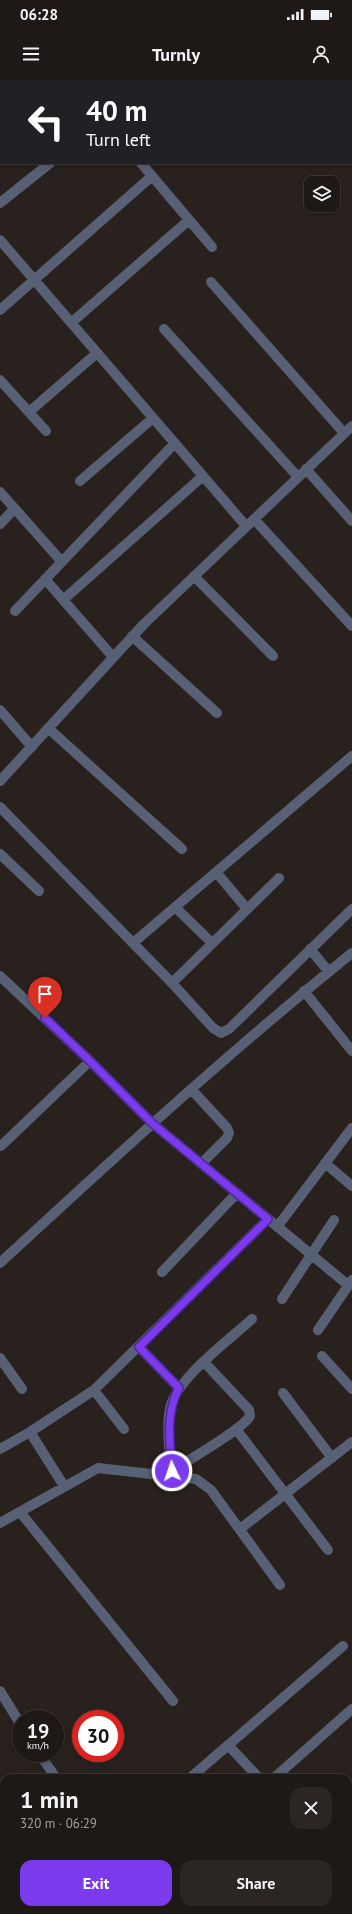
<!DOCTYPE html>
<html lang="en">
<head>
<meta charset="utf-8">
<style>
  body { margin:0; font-family:"PT Sans",sans-serif; background:#2b2623; color:#f1f3f6; height:100vh; display:flex; flex-direction:column; font-size:15px; white-space:nowrap }
  * { box-sizing:border-box; margin:0 }
  p { font-size:13px; color:#a1a0a1 }
  .icon { flex:none; width:22px; height:22px; fill:none; stroke:currentColor; stroke-width:2; stroke-linecap:round; stroke-linejoin:round }
  .map { position:relative; flex:1; overflow:hidden }
  .panel { position:absolute; left:0px; top:1694px; width:352px; height:140px; display:flex; flex-direction:column; background:#1e1916; border-radius:12px 12px 0 0; box-shadow:0 2px 6px #0003,0 0 0 1px #3c3835 }
  .panel>* { flex:none }
  .hud { position:absolute; left:0px; top:0px; width:352px; height:84px; box-shadow:0 2px 6px #0003,0 0 0 1px #3c3835; background:#202124; color:#fff; overflow:hidden }
  .controls { position:absolute; left:304px; top:96px; display:grid; gap:8px }
  .controls a { display:grid; place-items:center; width:36px; height:36px; border-radius:8px; background:#1e1916; box-shadow:0 2px 6px #0003,0 0 0 1px #3c3835; font-size:20px }
  .speed { position:absolute; left:12px; top:1630px; display:flex; gap:8px; font-size:20px; font-weight:700; text-align:center }
  .speed>* { display:grid; place-content:center; width:52px; height:52px; border-radius:50%; background:#1e1916; box-shadow:0 2px 6px #0003,0 0 0 1px #3c3835; line-height:1 }
  .speed small { font-size:10px; font-weight:400 }
  .speed .limit { border:6px solid #d22; background:#fff; color:#111 }
  .pin { position:absolute; display:grid; place-items:center; width:34px; height:34px; color:#fff; margin:-41px -17px; border-radius:50% 50% 50% 0; rotate:-45deg; box-shadow:0 0 4px #0007 }
  .pin .icon { rotate:45deg }
  .me { position:absolute; width:44px; margin:-22px; rotate:357deg; stroke-linejoin:round; filter:drop-shadow(0 0 3px #0008) }
  .turn { display:flex; align-items:center; gap:14px; height:84px; padding:0 20px; font-size:18px }
  .turn .icon { width:52px; height:52px; stroke-width:2.5 }
  .turn b { display:block; font-size:28px; line-height:34px }
  .round { display:grid; place-items:center; flex:none; width:42px; height:42px; border-radius:12px; background:#2b2623 }
  .headline { display:flex; align-items:center; justify-content:space-between; height:68px; padding:0 20px }
  h1 { font-size:24px; font-weight:600; line-height:30px }
  .action { display:flex; gap:8px; margin-top:auto; padding:8px 20px }
  .action a { flex:1; height:46px; border-radius:12px; background:#7c3aed; color:#fff; font-size:16px; font-weight:600; line-height:46px; text-align:center }
  .action a+a { background:#2b2623; color:#f1f3f6 }
  .status { display:flex; justify-content:space-between; align-items:center; height:28px; padding:0 20px; background:#1e1916; direction:ltr }
  .status svg { height:11px; fill:currentColor }
  header { display:flex; justify-content:space-between; align-items:center; height:52px; padding:0 20px; background:#1e1916; font-size:18px; font-weight:600 }
  .map>svg:first-child { display:block }
  .lines { fill:none; stroke-linecap:round; stroke-linejoin:round }
  .minor { stroke:#586076; stroke-width:10 }
  .rail-casing { stroke:#c2bcb9; stroke-width:4.5 }
  .rail { stroke:#1f1813; stroke-width:3; stroke-dasharray:9; stroke-linecap:butt }
  .route-casing { stroke:#51269a; stroke-width:10 }
  .route { stroke:#7c3aed; stroke-width:7 }
</style>
</head>
<body>
<div class="status"><b>06:28</b><svg viewBox="0 0 49 12"><path d="M0 12V9h3v3zM5 12V6h3v6zM10 12V3h3v9zM15 12V0h3v12zM26 1h20v11H26zM47 4h2v5h-2z"/></svg></div>
<header><svg class="icon" aria-label="menu" viewBox="0 0 24 24"><path d="M4 6h16M4 12h16M4 18h16"/></svg>Turnly<svg class="icon" aria-label="person" viewBox="0 0 24 24"><circle cx="12" cy="8" r="4"/><path d="M4 21q1-7 8-7t8 7"/></svg></header>
<div class="map">
<svg width="352" height="1834" viewBox="0 0 352 1834">
  <rect width="100%" height="100%" fill="#28211d"/>
  <g class="lines">
    <!-- minor -->
    <path class="minor" d="M71,0L72,1
      M141,83L212,167
      M0,123L50,83
      M0,160L246,446
      M211,202L344,353
      M0,230L152,96
      M71,243L189,140
      M164,249L298,397
      M0,300L46,351
      M29,332L97,273
      M306,389L352,441
      M80,401L153,338
      M0,412L62,482
      M254,439L352,546
      M0,444L14,429
      M194,496L273,576
      M45,499L113,577
      M63,520L203,396
      M15,531L175,363
      M132,556L217,633
      M0,630L32,667
      M48,648L182,769
      M0,701L143,545L352,346
      M0,727L172,903L213,948L221,953L229,949L352,829
      M0,774L39,811
      M216,792L247,829
      M175,827L212,863
      M133,863L352,676
      M310,869L329,892
      M0,896L90,981L152,1043L348,1205
      M172,903L279,798
      M304,911L352,971
      M191,1009L227,1048L229,1053L227,1058L201,1084
      M1,1066L90,981
      M325,1083L352,1106
      M277,1147L352,1048
      M0,1183C115,1077 230,971 352,873
      M162,1192L237,1113
      M282,1219L334,1140
      M318,1250L352,1200
      M139,1267L179,1308
      M322,1276L352,1309
      M0,1278L22,1309
      M94,1310L124,1349
      M283,1313L332,1378
      M236,1349L328,1470
      M30,1352L64,1406
      M0,1369L30,1352L94,1310L268,1139
      M172,1391C188,1380 242,1350 250,1336L249,1330L204,1282
      M172,1396C170,1376 166,1347 170,1328C177,1298 228,1261 252,1239
      M20,1432L173,1621
      M0,1443L98,1388L196,1399L211,1410L280,1505
      M240,1449L352,1362
      M0,1611L21,1645
      M228,1665L259,1698
      M39,1673L56,1698
      M190,1698L343,1566
      M274,1698L352,1629
      M348,1710L352,1706
      M149,1830L152,1834
      M166,1830L178,1834
      M217,1834L221,1830
      M348,1834L352,1830"/>
    <!-- rail casing -->
    <g class="rail-casing">
      <path id="rail" d="M0,1813L4,1815
        M0,1823L4,1825
        M17,1830L27,1834
        M42,1830L52,1834"/>
    </g>
    <!-- rail -->
    <use href="#rail" class="rail"/>
  </g>
  <g class="lines">
    <!-- route casing -->
    <g class="route-casing">
      <path id="route" d="M45,938L90,981L152,1043L268,1139L139,1267L179,1308C165,1334 170,1362 172,1391"/>
    </g>
    <!-- route -->
    <use href="#route" class="route"/>
  </g>
</svg>
<div class="controls">
<a><svg class="icon" aria-label="layers" viewBox="0 0 24 24"><path d="M12 4l9 5-9 5-9-5zM3 14l9 5 9-5"/></svg></a>
</div>
<div class="speed"><div>19<small>km/h</small></div><div class="limit">30</div></div>
<div class="pin" style="left:45px;top:938px;background:#d93025"><svg class="icon" aria-label="arrive" viewBox="0 0 24 24"><path d="M6 21V4h12l-3 4 3 4H6"/></svg></div>
<svg class="me" style="left:172px;top:1391px" viewBox="-20 -20 40 40"><circle r="17" fill="#7c3aed" stroke="#fff" stroke-width="3"/><path d="M0-11L8 9 0 5-8 9z" fill="#fff"/></svg>
<div class="hud">
<div class="turn"><svg class="icon" aria-label="left" viewBox="0 0 24 24"><path d="M17 20v-9H6M10 6l-5 5 5 5"/></svg><div><b>40 m</b>Turn left</div></div>
</div>
<section class="panel">
<div class="headline"><div><h1>1 min</h1><p>320 m · 06:29</p></div><a class="round"><svg class="icon" aria-label="close" viewBox="0 0 24 24"><path d="M6 6l12 12M18 6L6 18"/></svg></a></div>
<div class="action"><a>Exit</a><a>Share</a></div>
</section>
</div>
</body>
</html>
